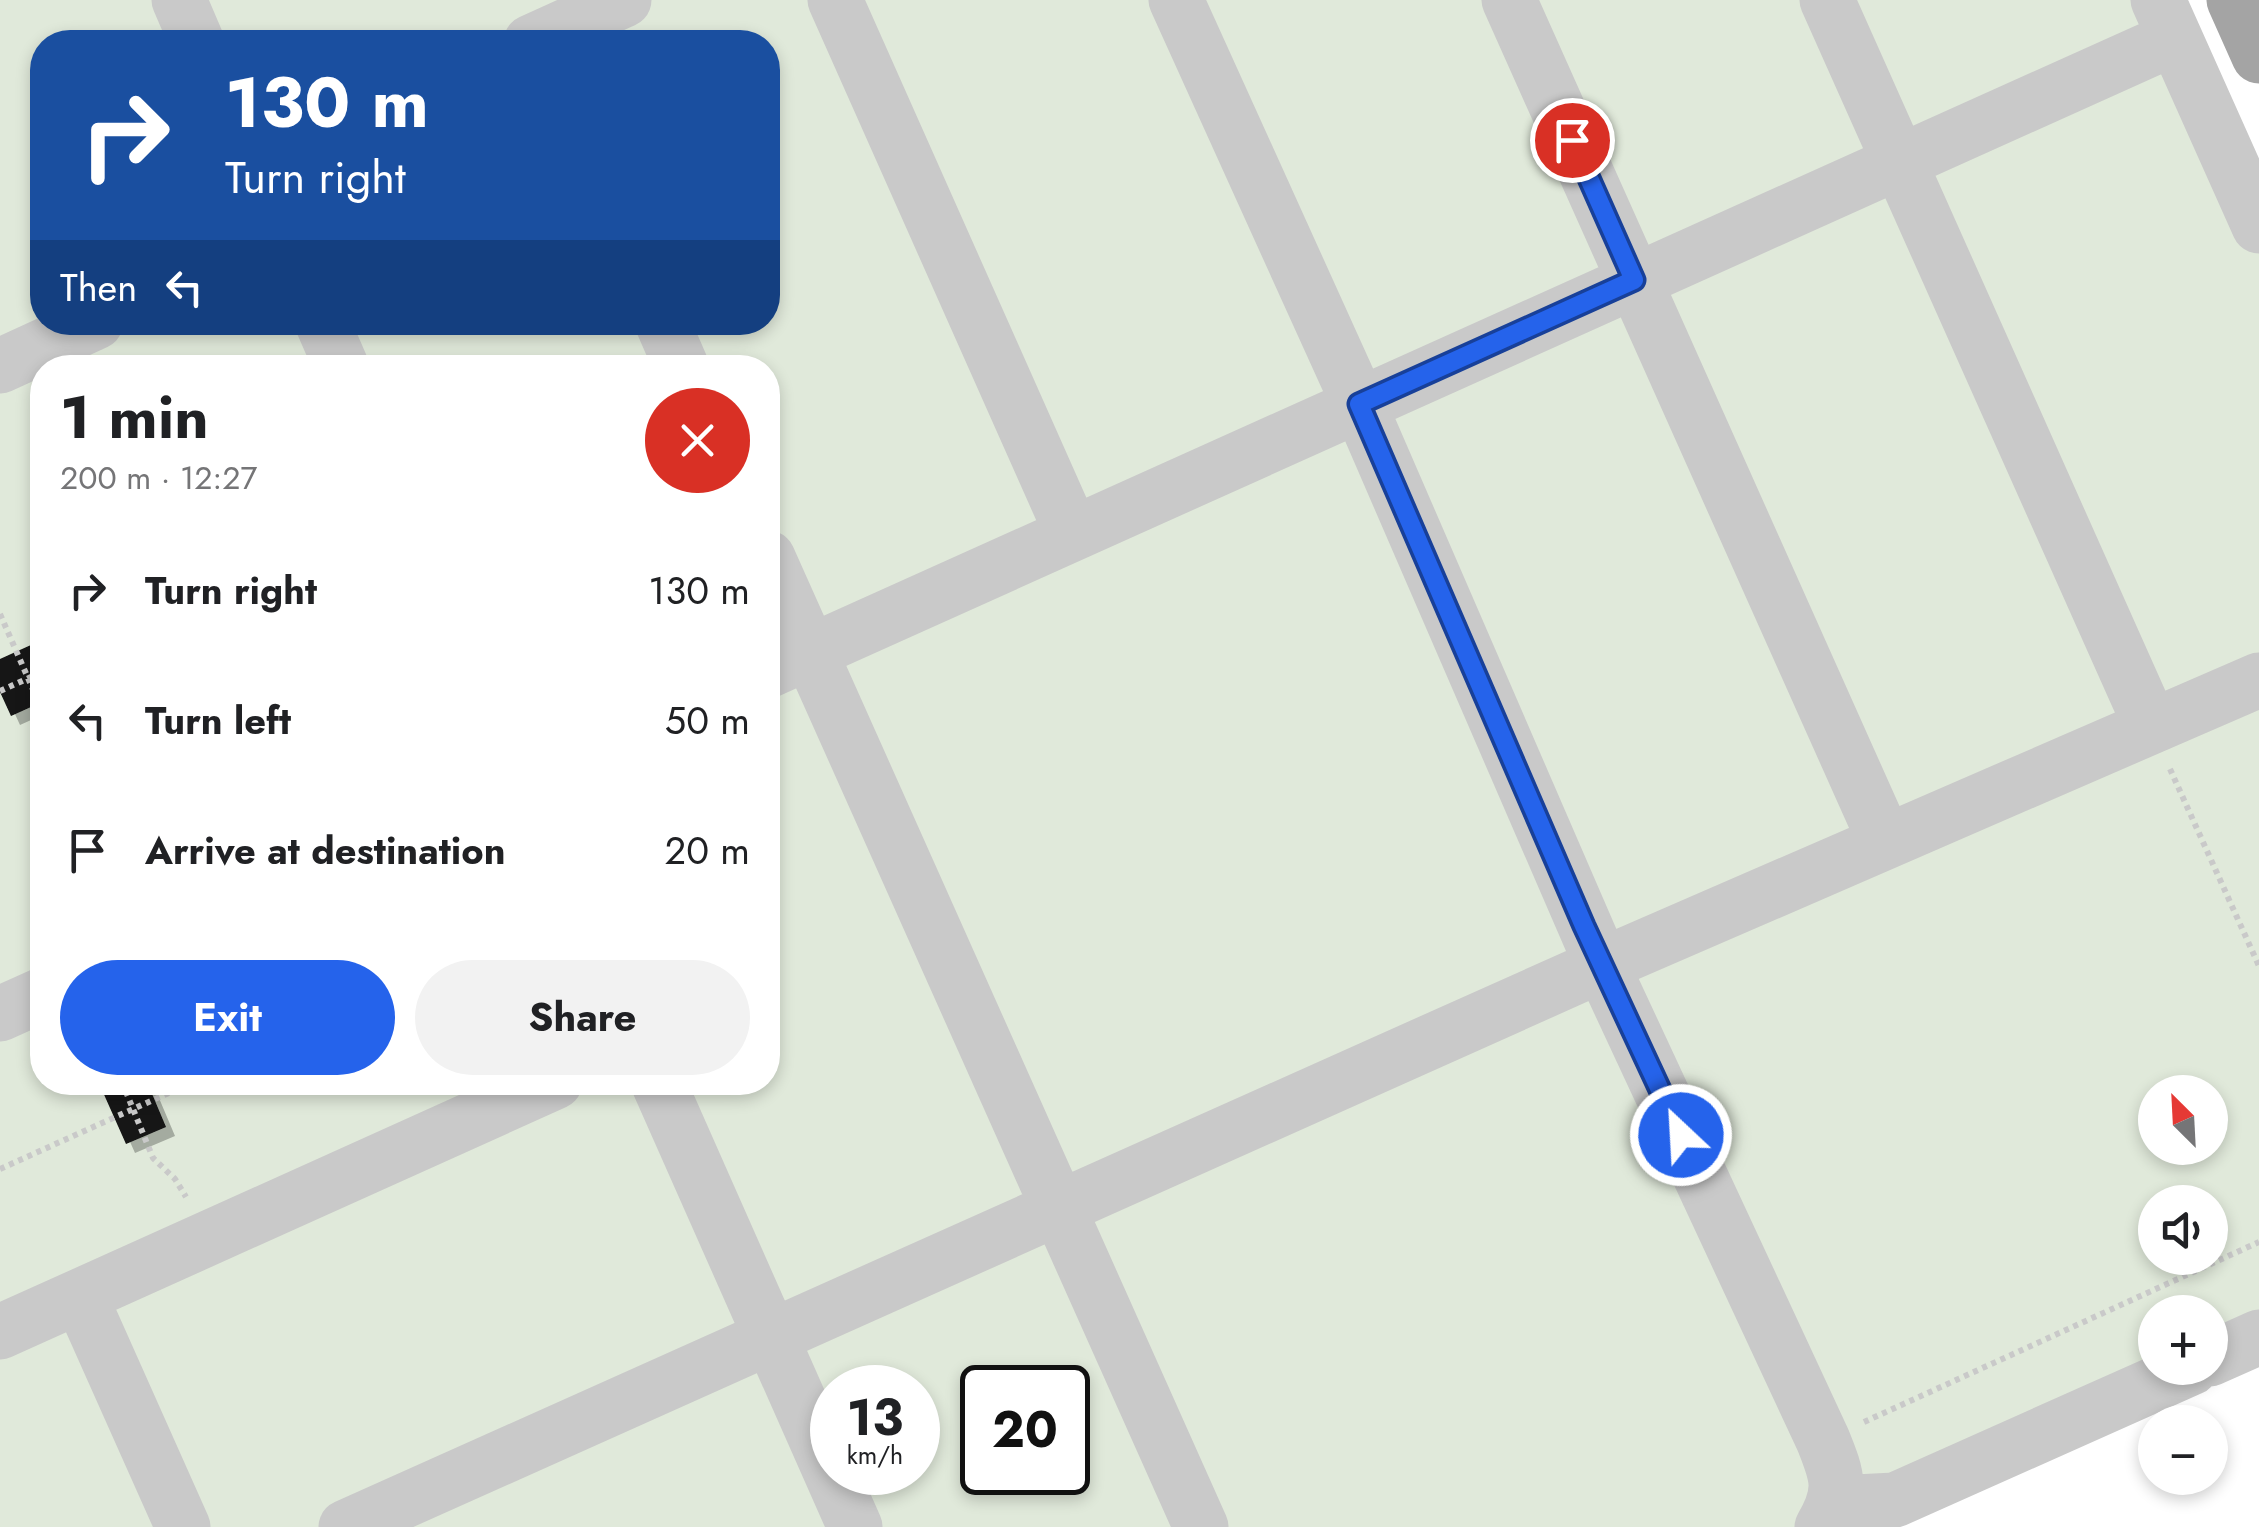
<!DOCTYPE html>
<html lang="en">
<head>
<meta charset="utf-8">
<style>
  body { margin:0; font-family:Jost,sans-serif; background:#f2f2f2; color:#202124; height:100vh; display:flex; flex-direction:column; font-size:38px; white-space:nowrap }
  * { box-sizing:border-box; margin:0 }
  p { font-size:32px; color:#757577 }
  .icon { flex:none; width:55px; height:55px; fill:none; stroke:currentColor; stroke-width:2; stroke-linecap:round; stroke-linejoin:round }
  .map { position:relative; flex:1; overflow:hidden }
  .panel { position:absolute; left:30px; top:355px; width:750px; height:740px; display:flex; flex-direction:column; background:#fff; border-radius:40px; box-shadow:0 5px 15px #0003 }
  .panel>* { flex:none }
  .top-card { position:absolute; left:30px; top:30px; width:750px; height:305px; border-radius:40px; box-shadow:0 5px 15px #0003; background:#1a4fa0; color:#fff; overflow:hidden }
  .needle { width:65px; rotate:336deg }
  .fabs { position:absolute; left:2138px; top:1075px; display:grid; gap:20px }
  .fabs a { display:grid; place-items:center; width:90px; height:90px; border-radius:50%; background:#fff; box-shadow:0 5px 15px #0003; font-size:50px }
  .speed { position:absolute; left:810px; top:1365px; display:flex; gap:20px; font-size:50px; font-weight:700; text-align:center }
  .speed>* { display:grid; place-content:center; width:130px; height:130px; border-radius:50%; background:#fff; box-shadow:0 5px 15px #0003; line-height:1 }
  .speed small { font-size:25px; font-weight:400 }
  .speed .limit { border:5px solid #111; border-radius:15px; background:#fff; color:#111 }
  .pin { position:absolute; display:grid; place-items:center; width:85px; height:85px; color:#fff; margin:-42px; border:5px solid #fff; border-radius:50%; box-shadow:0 2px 10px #0007 }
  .me { position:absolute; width:110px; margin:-55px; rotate:335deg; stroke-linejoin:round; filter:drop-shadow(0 0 8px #0008) }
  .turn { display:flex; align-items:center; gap:35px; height:210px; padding:0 30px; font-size:45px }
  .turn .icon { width:130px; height:130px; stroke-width:2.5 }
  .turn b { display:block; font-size:70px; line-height:85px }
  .then { display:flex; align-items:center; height:95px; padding:0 30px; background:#0003; gap:20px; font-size:38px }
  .round { display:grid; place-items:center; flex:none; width:105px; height:105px; border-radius:52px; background:#f2f2f2 }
  .overview { display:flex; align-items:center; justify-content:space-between; height:170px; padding:0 30px }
  h1 { font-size:60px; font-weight:700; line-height:75px }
  .primary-button { display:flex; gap:20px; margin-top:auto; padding:20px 30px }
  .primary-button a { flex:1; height:115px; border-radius:60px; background:#2563eb; color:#fff; font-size:40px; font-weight:700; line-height:115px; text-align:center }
  .primary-button a+a { background:#f2f2f2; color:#202124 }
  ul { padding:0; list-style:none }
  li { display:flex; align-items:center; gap:30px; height:130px; padding:0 30px }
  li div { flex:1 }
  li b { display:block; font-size:38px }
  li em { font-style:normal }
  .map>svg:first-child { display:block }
  .green { fill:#e0e9da; fill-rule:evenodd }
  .building { fill:#131313; filter:url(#shadow) }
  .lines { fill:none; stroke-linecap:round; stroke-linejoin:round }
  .path { stroke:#c9c9c9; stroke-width:6; stroke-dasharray:5 5; stroke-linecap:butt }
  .minor { stroke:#c9c9c9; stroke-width:55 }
  .major { stroke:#a4a4a4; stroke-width:55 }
  .route-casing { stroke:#184099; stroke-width:25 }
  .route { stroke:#2563eb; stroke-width:18 }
</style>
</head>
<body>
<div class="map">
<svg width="2259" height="1527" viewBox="0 0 2259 1527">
  <defs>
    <filter id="shadow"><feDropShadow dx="9" dy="9" stdDeviation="0" flood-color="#0004"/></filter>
  </defs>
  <rect width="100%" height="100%" fill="#fff"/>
  <!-- green -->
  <path class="green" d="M0,0H2173L2259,192V1356L1879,1527H0ZM42,42H768V322H42ZM42,368H768V1082H42ZM2155,1092H2210V1148H2155ZM2155,1202H2210V1258H2155ZM2155,1312H2210V1368H2155ZM832,1388H918V1472H832ZM982,1388H1068V1472H982Z"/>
  <!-- building -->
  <path class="building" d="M42,640V702L11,716L0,692V659Z
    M118,1082H147L166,1127L126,1144L102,1090Z"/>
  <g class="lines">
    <!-- path -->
    <path class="path" d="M0,614L42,710
      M0,691L42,672
      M2170,769L2259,966
      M122,1082L153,1158L175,1179L186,1197
      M0,1169L193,1082
      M1864,1422L2259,1242"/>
    <!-- minor -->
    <path class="minor" d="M179,0L197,42
      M835,0L1072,533
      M1176,0L1359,404L1602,965L1823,1440C1838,1477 1843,1491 1822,1527
      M1509,0L1885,841
      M1827,0L2151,726
      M2158,0L2259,226
      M531,42L624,0
      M322,322L342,368
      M662,322L682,368
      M0,366L96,322
      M768,558L1201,1527
      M768,671L2175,38
      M0,1014L42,995
      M658,1082L855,1527
      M80,1296L183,1527
      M0,1332L555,1082
      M2210,1359L2259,1337
      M1836,1503L1895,1500L2191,1368
      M346,1527L1602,965L2259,680"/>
    <!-- major -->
    <path class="major" d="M2234,0L2259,56"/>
  </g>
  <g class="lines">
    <!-- route casing -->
    <g class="route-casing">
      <path id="route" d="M1572,140L1634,280L1359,404L1584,926L1681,1135"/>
    </g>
    <!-- route -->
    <use href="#route" class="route"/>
  </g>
</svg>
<div class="fabs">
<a><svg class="needle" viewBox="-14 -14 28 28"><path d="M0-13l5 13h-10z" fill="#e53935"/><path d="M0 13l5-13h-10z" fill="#757577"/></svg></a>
<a><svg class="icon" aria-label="sound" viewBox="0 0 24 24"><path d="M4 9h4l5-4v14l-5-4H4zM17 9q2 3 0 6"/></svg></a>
<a>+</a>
<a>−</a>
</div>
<div class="speed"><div>13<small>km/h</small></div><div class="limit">20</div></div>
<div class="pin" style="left:1572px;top:140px;background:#d93025"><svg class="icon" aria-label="arrive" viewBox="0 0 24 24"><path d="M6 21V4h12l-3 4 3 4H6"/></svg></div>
<svg class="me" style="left:1681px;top:1135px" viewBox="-20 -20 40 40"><circle r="17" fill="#2563eb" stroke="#fff" stroke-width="3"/><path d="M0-11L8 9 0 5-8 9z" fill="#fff"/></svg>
<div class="top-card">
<div class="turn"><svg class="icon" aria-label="right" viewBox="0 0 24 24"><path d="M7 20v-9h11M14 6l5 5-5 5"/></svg><div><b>130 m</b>Turn right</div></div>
<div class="then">Then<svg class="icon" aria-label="left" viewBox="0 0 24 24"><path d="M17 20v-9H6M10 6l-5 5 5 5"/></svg></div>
</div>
<section class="panel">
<div class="overview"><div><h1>1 min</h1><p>200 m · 12:27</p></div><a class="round" style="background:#d93025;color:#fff"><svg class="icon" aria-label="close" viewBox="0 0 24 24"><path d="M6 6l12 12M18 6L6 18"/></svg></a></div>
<ul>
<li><svg class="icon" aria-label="right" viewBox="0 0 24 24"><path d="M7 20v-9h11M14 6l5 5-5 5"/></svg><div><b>Turn right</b></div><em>130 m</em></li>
<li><svg class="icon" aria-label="left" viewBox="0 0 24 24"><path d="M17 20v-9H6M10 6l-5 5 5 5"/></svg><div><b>Turn left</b></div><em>50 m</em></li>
<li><svg class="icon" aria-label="arrive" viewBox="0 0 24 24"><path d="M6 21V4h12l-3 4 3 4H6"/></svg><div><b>Arrive at destination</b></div><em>20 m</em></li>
</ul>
<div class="primary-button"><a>Exit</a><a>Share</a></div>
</section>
</div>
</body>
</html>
